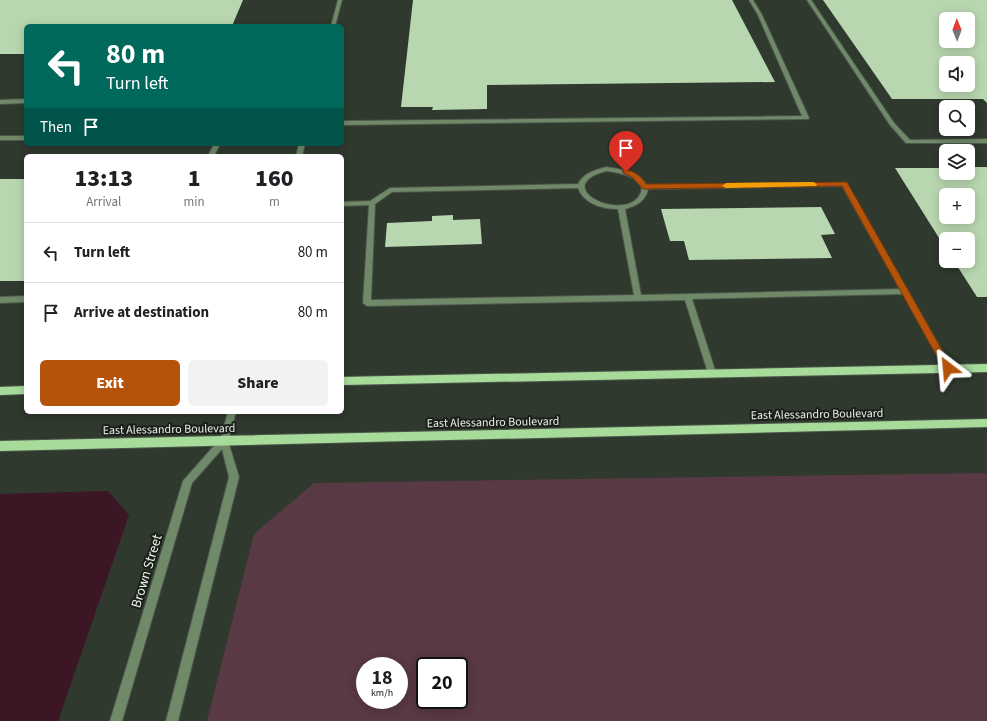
<!DOCTYPE html>
<html lang="en">
<head>
<meta charset="utf-8">
<style>
  body { margin:0; font-family:"Source Sans 3",sans-serif; background:#f2f2f2; color:#202124; height:100vh; display:flex; flex-direction:column; font-size:15px; white-space:nowrap }
  * { box-sizing:border-box; margin:0 }
  p { font-size:13px; color:#757577 }
  .icon { flex:none; width:22px; height:22px; fill:none; stroke:currentColor; stroke-width:2; stroke-linecap:round; stroke-linejoin:round }
  .map { position:relative; flex:1; overflow:hidden }
  .panel { position:absolute; left:24px; top:154px; width:320px; height:260px; display:flex; flex-direction:column; background:#fff; border-radius:6px; box-shadow:0 2px 10px #0003 }
  .panel>* { flex:none }
  .banner { position:absolute; left:24px; top:24px; width:320px; height:122px; border-radius:6px; box-shadow:0 2px 10px #0003; background:#00695c; color:#fff; overflow:hidden }
  .needle { width:26px; rotate:359deg }
  .buttons { position:absolute; left:939px; top:12px; display:grid; gap:8px }
  .buttons a { display:grid; place-items:center; width:36px; height:36px; border-radius:6px; background:#fff; box-shadow:0 2px 10px #0003; font-size:20px }
  .speed { position:absolute; left:356px; top:657px; display:flex; gap:8px; font-size:20px; font-weight:700; text-align:center }
  .speed>* { display:grid; place-content:center; width:52px; height:52px; border-radius:50%; background:#fff; box-shadow:0 2px 10px #0003; line-height:1 }
  .speed small { font-size:10px; font-weight:400 }
  .speed .limit { border:2px solid #111; border-radius:6px; background:#fff; color:#111 }
  .pin { position:absolute; display:grid; place-items:center; width:34px; height:34px; color:#fff; margin:-41px -17px; border-radius:50% 50% 50% 0; rotate:-45deg; box-shadow:0 0 4px #0007 }
  .pin .icon { rotate:45deg }
  .me { position:absolute; width:44px; margin:-22px; rotate:331deg; stroke-linejoin:round; filter:drop-shadow(0 0 3px #0008) }
  .turn { display:flex; align-items:center; gap:14px; height:84px; padding:0 16px; font-size:18px }
  .turn .icon { width:52px; height:52px; stroke-width:2.5 }
  .turn b { display:block; font-size:28px; line-height:34px }
  .then { display:flex; align-items:center; height:38px; padding:0 16px; background:#0003; gap:8px; font-size:15px }
  .eta { display:flex; justify-content:space-evenly; align-items:center; height:68px; text-align:center }
  .eta b { font-size:24px; font-weight:800; line-height:28px }
  .primary-button { display:flex; gap:8px; margin-top:auto; padding:8px 16px }
  .primary-button a { flex:1; height:46px; border-radius:6px; background:#b45309; color:#fff; font-size:16px; font-weight:800; line-height:46px; text-align:center }
  .primary-button a+a { background:#f2f2f2; color:#202124 }
  ul { padding:0; list-style:none }
  li { display:flex; align-items:center; gap:12px; height:60px; padding:0 16px; border-top:1px solid #e0e0e0 }
  li div { flex:1 }
  li b { display:block; font-size:15px }
  li em { font-style:normal }
  .map>svg:first-child { display:block }
  .green { fill:#593943; fill-rule:evenodd }
  .water { fill:#3c1624 }
  .building { fill:#b8d7b0; fill-rule:evenodd }
  .lines { fill:none; stroke-linecap:round; stroke-linejoin:round }
  .service-casing { stroke:#4d564b; stroke-width:2 }
  .minor-casing { stroke:#4d564b; stroke-width:2 }
  .tertiary-casing { stroke:#4d564b; stroke-width:2 }
  .primary-casing { stroke:#4d564b; stroke-width:2 }
  .service { fill:#6f8969; fill-rule:evenodd }
  .minor { fill:#6f8969; fill-rule:evenodd }
  .tertiary { fill:#6f8969; fill-rule:evenodd }
  .primary { fill:#a6db9a; fill-rule:evenodd }
  .route { fill:#b45309; stroke:#753606 }
  .slow { fill:#f59e0b }
  .labels { text-anchor:middle; stroke-width:4; stroke-linejoin:round; paint-order:stroke }
  .street-label { font-size:12px; fill:#e9f0e8; stroke:#1b1f19 }
  .near-street-label { font-size:14px; fill:#e9f0e8; stroke:#1b1f19 }
</style>
</head>
<body>
<div class="map">
<svg width="987" height="721" viewBox="0 0 987 721">
  <rect width="100%" height="100%" fill="#2f392d"/>
  <!-- green -->
  <path class="green" d="M987,473V721H207L254,534L314,483ZM365,666H399V700H365ZM425,666H459V700H425Z"/>
  <!-- water -->
  <path class="water" d="M108,491L129,515L58,721H0V494Z"/>
  <!-- building -->
  <path class="building" d="M0,0H243L232,26H26V54H0Z
    M413,0H732L775,82L487,85V109L432,110L433,107H401Z
    M823,0H987V103L983,99H892ZM946,19H968V41H946ZM946,63H968V85H946Z
    M968,167H987V297H977L954,261H968V239H946V249L895,168H946V173H968ZM946,195H968V217H946Z
    M0,179H26V281H0Z
    M821,207L835,234L821,235L832,258L689,260L684,241H670L661,209Z
    M453,215V220L480,219L482,244L385,247L387,223L432,221V216Z"/>
  <g class="lines">
    <!-- service casing -->
    <g class="service-casing">
      <path id="service" d="M749,0H753L762,15L809,118L808,119L342,125V121L802,116L758,15Z
        M807,0H811L894,123L910,140L987,139V143H906L890,125Z
        M26,99V103L0,104V100Z
        M0,136H26V140H0Z
        M214,144H220L214,156H208Z
        M606,167C620,169 639,172 647,185L846,183L951,366L952,368L951,370H945L903,294L692,299L716,373L715,375H709L708,373L685,300L367,306L363,303L369,205L342,206V202L370,201L390,188L578,184C584,173 595,170 606,167ZM606,171C616,172 646,177 641,192C639,198 634,202 628,204C602,212 558,184 606,171ZM842,186L900,289L641,295L625,209C636,206 646,201 648,189ZM578,188C584,204 603,209 618,209L634,295L371,300L375,204L392,192Z
        M26,296V302L0,303V297Z"/>
    </g>
    <!-- minor casing -->
    <g class="minor-casing">
      <path id="minor" d="M338,0H342L335,26H331Z
        M299,144H305L302,156H296Z
        M224,437L227,438L228,441L239,477L178,721H166L229,477L222,449L192,483L122,721H110L183,481L221,438Z"/>
    </g>
    <!-- tertiary casing -->
    <g class="tertiary-casing">
      <path id="tertiary" d="M228,412H236L228,441L227,444L224,445L221,444L220,441Z"/>
    </g>
    <!-- primary casing -->
    <g class="primary-casing">
      <path id="primary" d="M987,364V372L342,385V377Z
        M26,386V394L0,395V387Z
        M987,419V427L0,451V441Z"/>
    </g>
    <!-- service -->
    <use href="#service" class="service"/>
    <!-- minor -->
    <use href="#minor" class="minor"/>
    <!-- tertiary -->
    <use href="#tertiary" class="tertiary"/>
    <!-- primary -->
    <use href="#primary" class="primary"/>
  </g>
  <!-- route -->
  <path class="route" d="M623,170C633,169 642,177 646,184L847,182L951,366L952,368L951,371H945L842,186L644,189L642,188L632,177L623,173Z"/>
  <!-- slow -->
  <path class="slow" d="M813,182L817,184L816,186L726,188L722,186L726,183Z"/>
  <g class="labels">
    <!-- street labels -->
    <g class="street-label">
      <text transform="translate(817 414) rotate(-1)" y="4">East Alessandro Boulevard</text>
      <text transform="translate(493 422) rotate(-1)" y="4">East Alessandro Boulevard</text>
      <text transform="translate(169 429) rotate(-1)" y="4">East Alessandro Boulevard</text>
    </g>
    <!-- near-street labels -->
    <g class="near-street-label">
      <text transform="translate(146 571) rotate(-73)" y="5">Brown Street</text>
    </g>
  </g>
</svg>
<div class="buttons">
<a><svg class="needle" viewBox="-14 -14 28 28"><path d="M0-13l5 13h-10z" fill="#e53935"/><path d="M0 13l5-13h-10z" fill="#757577"/></svg></a>
<a><svg class="icon" aria-label="sound" viewBox="0 0 24 24"><path d="M4 9h4l5-4v14l-5-4H4zM17 9q2 3 0 6"/></svg></a>
<a><svg class="icon" aria-label="search" viewBox="0 0 24 24"><circle cx="10" cy="10" r="6"/><path d="M15 15l6 6"/></svg></a>
<a><svg class="icon" aria-label="layers" viewBox="0 0 24 24"><path d="M12 4l9 5-9 5-9-5zM3 14l9 5 9-5"/></svg></a>
<a>+</a>
<a>−</a>
</div>
<div class="speed"><div>18<small>km/h</small></div><div class="limit">20</div></div>
<div class="pin" style="left:626px;top:172px;background:#d93025"><svg class="icon" aria-label="arrive" viewBox="0 0 24 24"><path d="M6 21V4h12l-3 4 3 4H6"/></svg></div>
<svg class="me" style="left:948px;top:368px" viewBox="-20 -20 40 40"><path d="M0-17L14 15 0 8-14 15z" fill="#b45309" stroke="#fff" stroke-width="4"/></svg>
<div class="banner">
<div class="turn"><svg class="icon" aria-label="left" viewBox="0 0 24 24"><path d="M17 20v-9H6M10 6l-5 5 5 5"/></svg><div><b>80 m</b>Turn left</div></div>
<div class="then">Then<svg class="icon" aria-label="arrive" viewBox="0 0 24 24"><path d="M6 21V4h12l-3 4 3 4H6"/></svg></div>
</div>
<section class="panel">
<div class="eta">
<div><b>13:13</b><p>Arrival</p></div>
<div><b>1</b><p>min</p></div>
<div><b>160</b><p>m</p></div>
</div>
<ul>
<li><svg class="icon" aria-label="left" viewBox="0 0 24 24"><path d="M17 20v-9H6M10 6l-5 5 5 5"/></svg><div><b>Turn left</b></div><em>80 m</em></li>
<li><svg class="icon" aria-label="arrive" viewBox="0 0 24 24"><path d="M6 21V4h12l-3 4 3 4H6"/></svg><div><b>Arrive at destination</b></div><em>80 m</em></li>
</ul>
<div class="primary-button"><a>Exit</a><a>Share</a></div>
</section>
</div>
</body>
</html>
